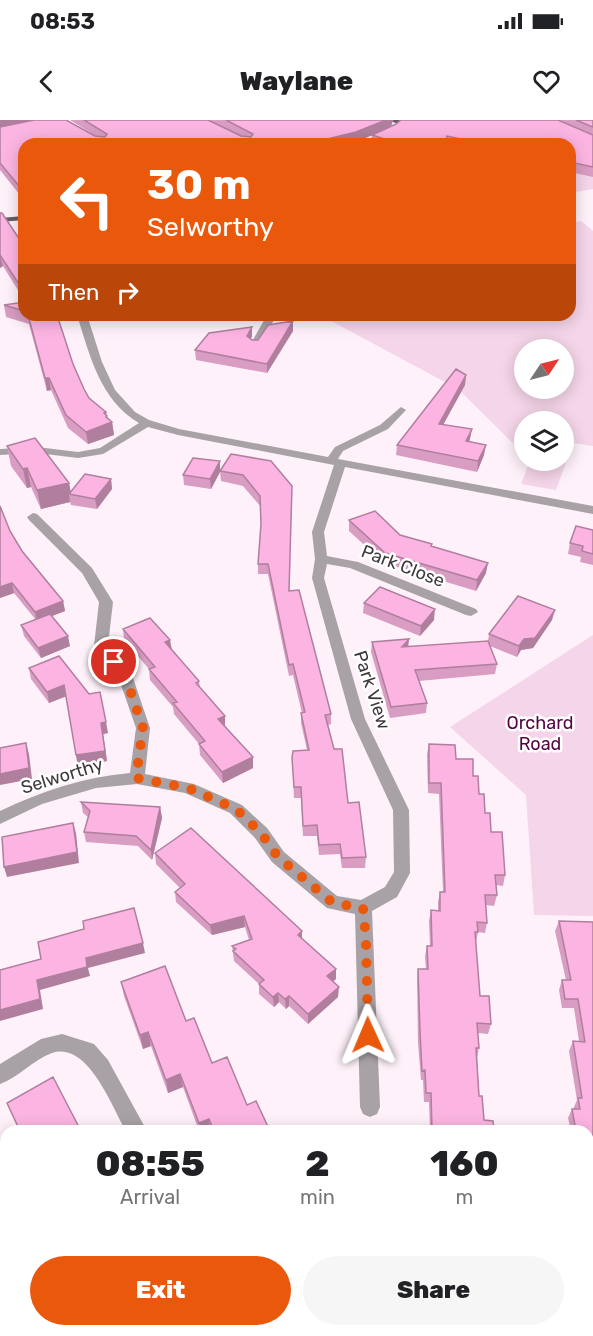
<!DOCTYPE html>
<html lang="en">
<head>
<meta charset="utf-8">
<style>
  body { margin:0; font-family:Rubik,sans-serif; background:#f6f6f6; color:#202124; height:100vh; display:flex; flex-direction:column; font-size:22px; white-space:nowrap }
  * { box-sizing:border-box; margin:0 }
  p { font-size:20px; color:#757577 }
  .icon { flex:none; width:33px; height:33px; fill:none; stroke:currentColor; stroke-width:2; stroke-linecap:round; stroke-linejoin:round }
  .map { position:relative; flex:1; overflow:hidden }
  .drawer { position:absolute; left:0px; top:1005px; width:594px; height:212px; display:flex; flex-direction:column; background:#fff; border-radius:18px 18px 0 0; box-shadow:0 3px 15px #0003 }
  .drawer>* { flex:none }
  .banner { position:absolute; left:18px; top:18px; width:558px; height:183px; border-radius:18px; box-shadow:0 3px 15px #0003; background:#ea580c; color:#fff; overflow:hidden }
  .needle { width:39px; rotate:55deg }
  .buttons { position:absolute; left:514px; top:219px; display:grid; gap:12px }
  .buttons a { display:grid; place-items:center; width:60px; height:60px; border-radius:50%; background:#fff; box-shadow:0 3px 15px #0003; font-size:30px }
  .pin { position:absolute; display:grid; place-items:center; width:51px; height:51px; color:#fff; margin:-26px; border:3px solid #fff; border-radius:50%; box-shadow:0 2px 6px #0007 }
  .me { position:absolute; width:66px; margin:-33px; rotate:359deg; stroke-linejoin:round; filter:drop-shadow(0 0 4px #0008) }
  .turn { display:flex; align-items:center; gap:21px; height:126px; padding:0 30px; font-size:27px }
  .turn .icon { width:78px; height:78px; stroke-width:2.5 }
  .turn b { display:block; font-size:42px; line-height:51px }
  .then { display:flex; align-items:center; height:57px; padding:0 30px; background:#0003; gap:12px; font-size:22px }
  .eta { display:flex; justify-content:space-evenly; align-items:center; height:102px; text-align:center }
  .eta b { font-size:36px; font-weight:800; line-height:42px }
  .action { display:flex; gap:12px; margin-top:auto; padding:12px 30px }
  .action a { flex:1; height:69px; border-radius:36px; background:#ea580c; color:#fff; font-size:24px; font-weight:800; line-height:69px; text-align:center }
  .action a+a { background:#f6f6f6; color:#202124 }
  .status { display:flex; justify-content:space-between; align-items:center; height:42px; padding:0 30px; background:#fff; direction:ltr }
  .status svg { height:16px; fill:currentColor }
  header { display:flex; justify-content:space-between; align-items:center; height:78px; padding:0 30px; background:#fff; font-size:27px; font-weight:800 }
  .map>svg:first-child { display:block }
  .green { fill:#f5d5e9; fill-rule:evenodd }
  .lines { fill:none; stroke-linecap:round; stroke-linejoin:round }
  .minor { fill:#a8a1a5; fill-rule:evenodd }
  .major { fill:#695d64; fill-rule:evenodd }
  .wall { fill:#d99cc2 }
  .shaded-wall { fill:#b07f9e }
  .building { fill:#fcb5e2; stroke:#b07f9e; stroke-width:1.5 }
  .route { stroke:#ea580c; stroke-width:10; stroke-dasharray:0 18 }
  .labels { text-anchor:middle; stroke-width:5; stroke-linejoin:round; paint-order:stroke }
  .street-label { font-size:18px; fill:#3e383c; stroke:#fff }
  .park-label { font-size:18px; fill:#540641; stroke:#fff }
</style>
</head>
<body>
<div class="status"><b>08:53</b><svg viewBox="0 0 49 12"><path d="M0 12V9h3v3zM5 12V6h3v6zM10 12V3h3v9zM15 12V0h3v12zM26 1h20v11H26zM47 4h2v5h-2z"/></svg></div>
<header><svg class="icon" aria-label="back" viewBox="0 0 24 24"><path d="M15 5l-7 7 7 7"/></svg>Waylane<svg class="icon" aria-label="heart" viewBox="0 0 24 24"><path d="M12 20l-8-8c-3-5 5-10 8-4 3-6 11-1 8 4z"/></svg></header>
<div class="map">
<svg width="593" height="1216" viewBox="0 0 593 1216">
  <rect width="100%" height="100%" fill="#fef1f9"/>
  <!-- green -->
  <path class="green" d="M593,27V69L570,73V30Z
    M581,101L593,111V326L573,323L556,370L521,364L530,341L564,340V302H525V335L458,269L320,195H570V103ZM525,230H564V268H525Z
    M593,515V796L534,795L526,675L450,607Z"/>
  <g class="lines">
    <!-- minor -->
    <path class="minor" d="M77,195H87L102,242L115,270L135,292L149,300L179,309L328,337L335,327L380,305L401,287L406,290L388,309L343,331L338,339L593,386V394L345,347L324,412L327,436L358,442L476,489L478,492L471,496L466,495L350,448L327,444L324,458L365,599L409,690L410,753L397,777L372,791L380,987L377,994L370,997L363,994L360,987L355,794L327,788L272,742L255,718L230,693L185,673L137,664L96,668L42,684L0,704V691C42,671 84,657 130,653L136,608L119,559L94,526L99,482L82,453L29,400L27,397L33,393L37,394L92,448L113,482L108,525L133,558L150,608L145,654L194,664L242,685L267,708L284,732L337,776L361,780L385,767L394,752L393,690L351,599L312,458L315,439L312,412L334,345L178,315L148,307L103,334L78,338L37,333L0,335V329L37,327L78,332L100,328L139,303C100,280 90,236 77,195Z
      M267,195H277L258,227H252L250,225Z
      M62,914L94,924L108,940L147,1011H126C112,987 88,921 52,933C33,940 19,957 0,964V944L41,919Z"/>
    <!-- major -->
    <path class="major" d="M389,0H435L400,5Z
      M387,11L392,12L367,24H357Z
      M24,96V100L0,102V98Z"/>
  </g>
  <!-- wall -->
  <path class="wall" d="M0,0L96,16L70,0H393L392,4L390,7L396,4L401,0H593V57L570,52V24H372V15L356,22L348,24H24V80L0,50Z
    M0,93L24,126V180L3,146L0,148Z
    M24,182V195H57L73,244L84,269L89,278L112,302L114,315L88,324L68,308L51,270L47,271L29,204L6,197L4,185Z
    M293,201V211L267,253L196,240L195,230L252,207V216L251,219L258,220Z
    M466,255L465,265L443,305L470,319L469,322L484,335L477,352L396,335L397,325Z
    M7,326L69,363L71,372L111,359L112,369L97,389L71,385L70,382L41,389L31,367L27,368L11,346Z
    M220,341V352L211,369L184,365L183,355Z
    M271,341L290,471L331,594V604L328,605L348,683L366,737L365,748H342L340,734L319,735L317,716H303L301,678H294L292,638L307,630L301,603V593H302L293,555L289,556L268,454H258V444L261,404V387L243,366L221,361L220,351Z
    M349,400L400,415L432,427L486,453L476,471L384,443L349,411Z
    M593,410V445L580,442L581,437L568,434L570,423Z
    M10,411L22,431L63,481L65,491L51,496L70,526L41,538L24,516L21,505L36,500L14,473L0,478Z
    M364,483L434,500L420,516L363,493Z
    M552,500L533,528L521,530L517,537L490,526L497,544L495,554L419,561L427,583L426,593L390,598L371,532L372,522L408,527L488,521L489,514Z
    M123,509L172,530L199,561L200,568L253,648L223,663L200,635L199,624L174,594L173,587L150,560L149,549L124,520Z
    M59,536L108,613L103,614L107,641L78,646L66,576L49,583L31,559L29,548Z
    M429,624L456,639L473,656L505,755L503,766L496,765L497,775L494,786L486,785L487,803L485,813L478,812L476,822L480,876L491,904L488,914L478,913L479,928L477,938L479,976L484,1000L494,1011H430L429,982H424L423,960H421L418,922L417,858L418,849H426L425,836L427,826H430L429,801L431,790L438,791V782L440,772H443L439,674L428,673L427,634Z
    M81,682L160,687L162,698L152,740L138,726L86,722L84,712L88,697L83,693Z
    M155,733L302,819L336,849V859L333,861L338,877L308,904L289,886L286,889L279,882L274,887L259,874V864L234,841L232,826L249,820L245,807L212,815L176,782L175,772L180,768L156,744Z
    M559,801L593,802V1078L589,1052H588V1011H571L568,998L572,989H574V987L577,980L569,931L573,921H579L574,888H562L559,870L562,860H566L555,811Z
    M121,862L186,901L212,943L247,985L270,1011H199L183,967L168,973L151,926L143,929L124,876Z
    M588,1107H593V1137H588Z"/>
  <!-- shaded-wall -->
  <path class="shaded-wall" d="M0,0H41L0,10Z
    M386,0H393L392,4L389,8L356,22L348,24H307Z
    M0,135L3,146L0,148Z
    M293,201V211L267,253V244Z
    M252,207V216L248,225L247,216Z
    M466,255L465,265L438,314L439,304Z
    M45,258H49L51,270L47,271Z
    M106,292L108,303L112,302L114,315L88,324L86,312L104,293Z
    M472,309L470,319L465,331L466,321Z
    M486,325L484,335L477,352L478,341Z
    M220,341V352L211,369L210,359Z
    M27,348L31,367L27,368L23,349Z
    M111,359L112,369L97,389L95,379Z
    M69,363L71,375L69,374L70,382L41,389L37,370Z
    M488,443L486,453L476,471L477,460Z
    M12,463L14,473L0,478V467Z
    M63,481L65,491L37,502L35,492Z
    M435,489L434,500L420,516L421,506Z
    M555,490L552,500L533,528L521,530L517,537L519,526L524,519Z
    M68,516L70,526L41,538L38,528Z
    M409,519L408,529L402,527Z
    M170,520L172,530L165,522Z
    M64,565L67,576L49,583L47,572Z
    M225,596V606L218,599Z
    M106,602L108,613L103,614L107,641L78,646L76,635L101,603Z
    M26,623L29,634L32,659L0,665V654Z
    M253,637V648L223,663L222,652Z
    M160,687L162,698L152,740L151,730Z
    M73,703L76,713L79,743L7,757L4,747Z
    M244,796L245,807L212,815L210,805Z
    M302,811V821L298,815Z
    M143,823L145,833L88,848L90,856L40,870L43,889L0,901V890L37,860L86,838Z
    M336,849V859L327,866V856Z
    M339,867L338,877L308,904V894Z
    M278,873L279,882L274,887L273,877Z
    M289,876V886L286,889L285,879Z
    M148,912L151,926L143,929L140,915Z
    M180,954L183,967L168,973L166,960Z
    M209,999L210,1011H200L199,1003Z
    M53,1210H55L56,1216H54Z
    M158,1210H173L163,1216H148Z"/>
  <!-- building -->
  <path class="building" d="M34,0H66L95,16L105,17L107,14L84,0H208L241,16L251,17L253,14L226,0H386L356,12L307,24H24V72L0,43V7Z
    M401,0H558L593,15V47L570,42V24H485L447,16L444,24H400L372,15L396,4Z
    M576,0H593V7Z
    M0,93H2L24,126V172L0,135Z
    M24,182V191L4,185Z
    M28,195H57L73,244L84,269L89,278L106,292L104,293L107,296L106,297L112,302L86,312L66,295L49,258H45Z
    M293,201L267,244L195,230L209,213L252,207L247,216L252,220H258L268,205Z
    M456,249L466,255L439,304L472,309L466,321L486,325L478,341L397,325Z
    M35,318L69,363L37,370L27,348L23,349L7,326Z
    M231,334L271,341L292,366L289,471L299,470L331,594L325,595L334,629H342L348,683L359,682L366,737L342,738L340,724L319,725L317,705L303,706L301,667H294L292,638L293,631L309,630L301,593L305,592L293,544L289,545L268,444H258L261,404L260,376L243,355L220,351Z
    M193,338L220,341L210,359L183,355Z
    M85,354L111,359L95,379L69,374Z
    M0,386L10,411L22,431L63,481L35,492L12,463L0,467Z
    M375,391L400,415L432,424L431,426L488,443L477,460L385,433L349,400Z
    M576,406L593,410V434L582,431L583,426L570,423Z
    M380,467L435,489L421,506L364,483Z
    M518,476L555,490L535,518L524,519L519,526L489,514Z
    M50,494L68,516L38,528L21,505Z
    M150,498L170,520L165,522L199,561L196,563L225,596L218,599L253,637L222,652L199,624L205,621L173,583L177,582L149,549L155,547L123,509Z
    M409,519L402,527L488,521L497,544L415,550L427,583L391,587L372,522Z
    M59,536L89,574L100,572L106,602L101,603L105,631L76,635L64,565L47,572L29,548Z
    M26,623L29,648L0,654V628Z
    M429,624L455,625L456,639H473V656H478L479,674H484L485,693H490L491,712H502L505,755H495L497,775H485L487,803L477,802L478,812H475L480,876H489L491,904L477,903L479,928H476L479,976H482L484,1000L493,1001L494,1011L432,1010L431,973H426L425,950L422,951L420,912L418,849H428L427,826H432L431,790L440,791V772H445L441,663H429Z
    M81,682L160,687L151,730L136,716L84,712L90,691Z
    M73,703L77,732L4,747L2,717Z
    M191,708L302,811L298,815L336,849L327,856L339,867L308,894L289,876L285,879L278,873L273,877L259,864L264,860L233,831L236,829L232,826L252,819L244,796L210,805L175,772L185,764L155,733Z
    M134,788L143,823L86,838L87,847L37,860L40,879L0,890V850L41,839L38,822L84,809L83,801Z
    M559,801L593,802V1043H589L588,1040V1011H576L572,989H580L578,978H582L573,921L585,922L578,879H565L562,860H571Z
    M165,846L186,901L194,898L212,943L227,937L247,985L256,981L270,1011H214L209,999L199,1003L180,954L166,960L148,912L140,915L121,862Z
    M53,957L81,1011H20L7,983Z
    M588,1107H593V1129H589L588,1120Z
    M6,1177V1210H53L54,1216H6L0,1179Z
    M115,1210H158L148,1216H117Z
    M529,1210H534L539,1216H525Z"/>
  <g class="lines">
    <!-- route -->
    <path class="route" d="M114,542L126,558L143,608L136,658L188,668L236,689L261,713L278,737L333,783L363,788L366,819L368,915"/>
  </g>
  <g class="labels">
    <!-- street labels -->
    <g class="street-label">
      <text transform="translate(403 446) rotate(21)" y="6">Park Close</text>
      <text transform="translate(372 570) rotate(72)" y="6">Park View</text>
      <text transform="translate(62 656) rotate(-17)" y="6">Selworthy</text>
    </g>
    <!-- park labels -->
    <g class="park-label">
      <text x="540" y="609">Orchard<tspan x="540" dy="21">Road</tspan></text>
    </g>
  </g>
</svg>
<div class="buttons">
<a><svg class="needle" viewBox="-14 -14 28 28"><path d="M0-13l5 13h-10z" fill="#e53935"/><path d="M0 13l5-13h-10z" fill="#757577"/></svg></a>
<a><svg class="icon" aria-label="layers" viewBox="0 0 24 24"><path d="M12 4l9 5-9 5-9-5zM3 14l9 5 9-5"/></svg></a>
</div>
<div class="pin" style="left:114px;top:542px;background:#d93025"><svg class="icon" aria-label="arrive" viewBox="0 0 24 24"><path d="M6 21V4h12l-3 4 3 4H6"/></svg></div>
<svg class="me" style="left:368px;top:915px" viewBox="-20 -20 40 40"><path d="M0-17L14 15 0 8-14 15z" fill="#ea580c" stroke="#fff" stroke-width="4"/></svg>
<div class="banner">
<div class="turn"><svg class="icon" aria-label="left" viewBox="0 0 24 24"><path d="M17 20v-9H6M10 6l-5 5 5 5"/></svg><div><b>30 m</b>Selworthy</div></div>
<div class="then">Then<svg class="icon" aria-label="right" viewBox="0 0 24 24"><path d="M7 20v-9h11M14 6l5 5-5 5"/></svg></div>
</div>
<section class="drawer">
<div class="eta">
<div><b>08:55</b><p>Arrival</p></div>
<div><b>2</b><p>min</p></div>
<div><b>160</b><p>m</p></div>
</div>
<div class="action"><a>Exit</a><a>Share</a></div>
</section>
</div>
</body>
</html>
